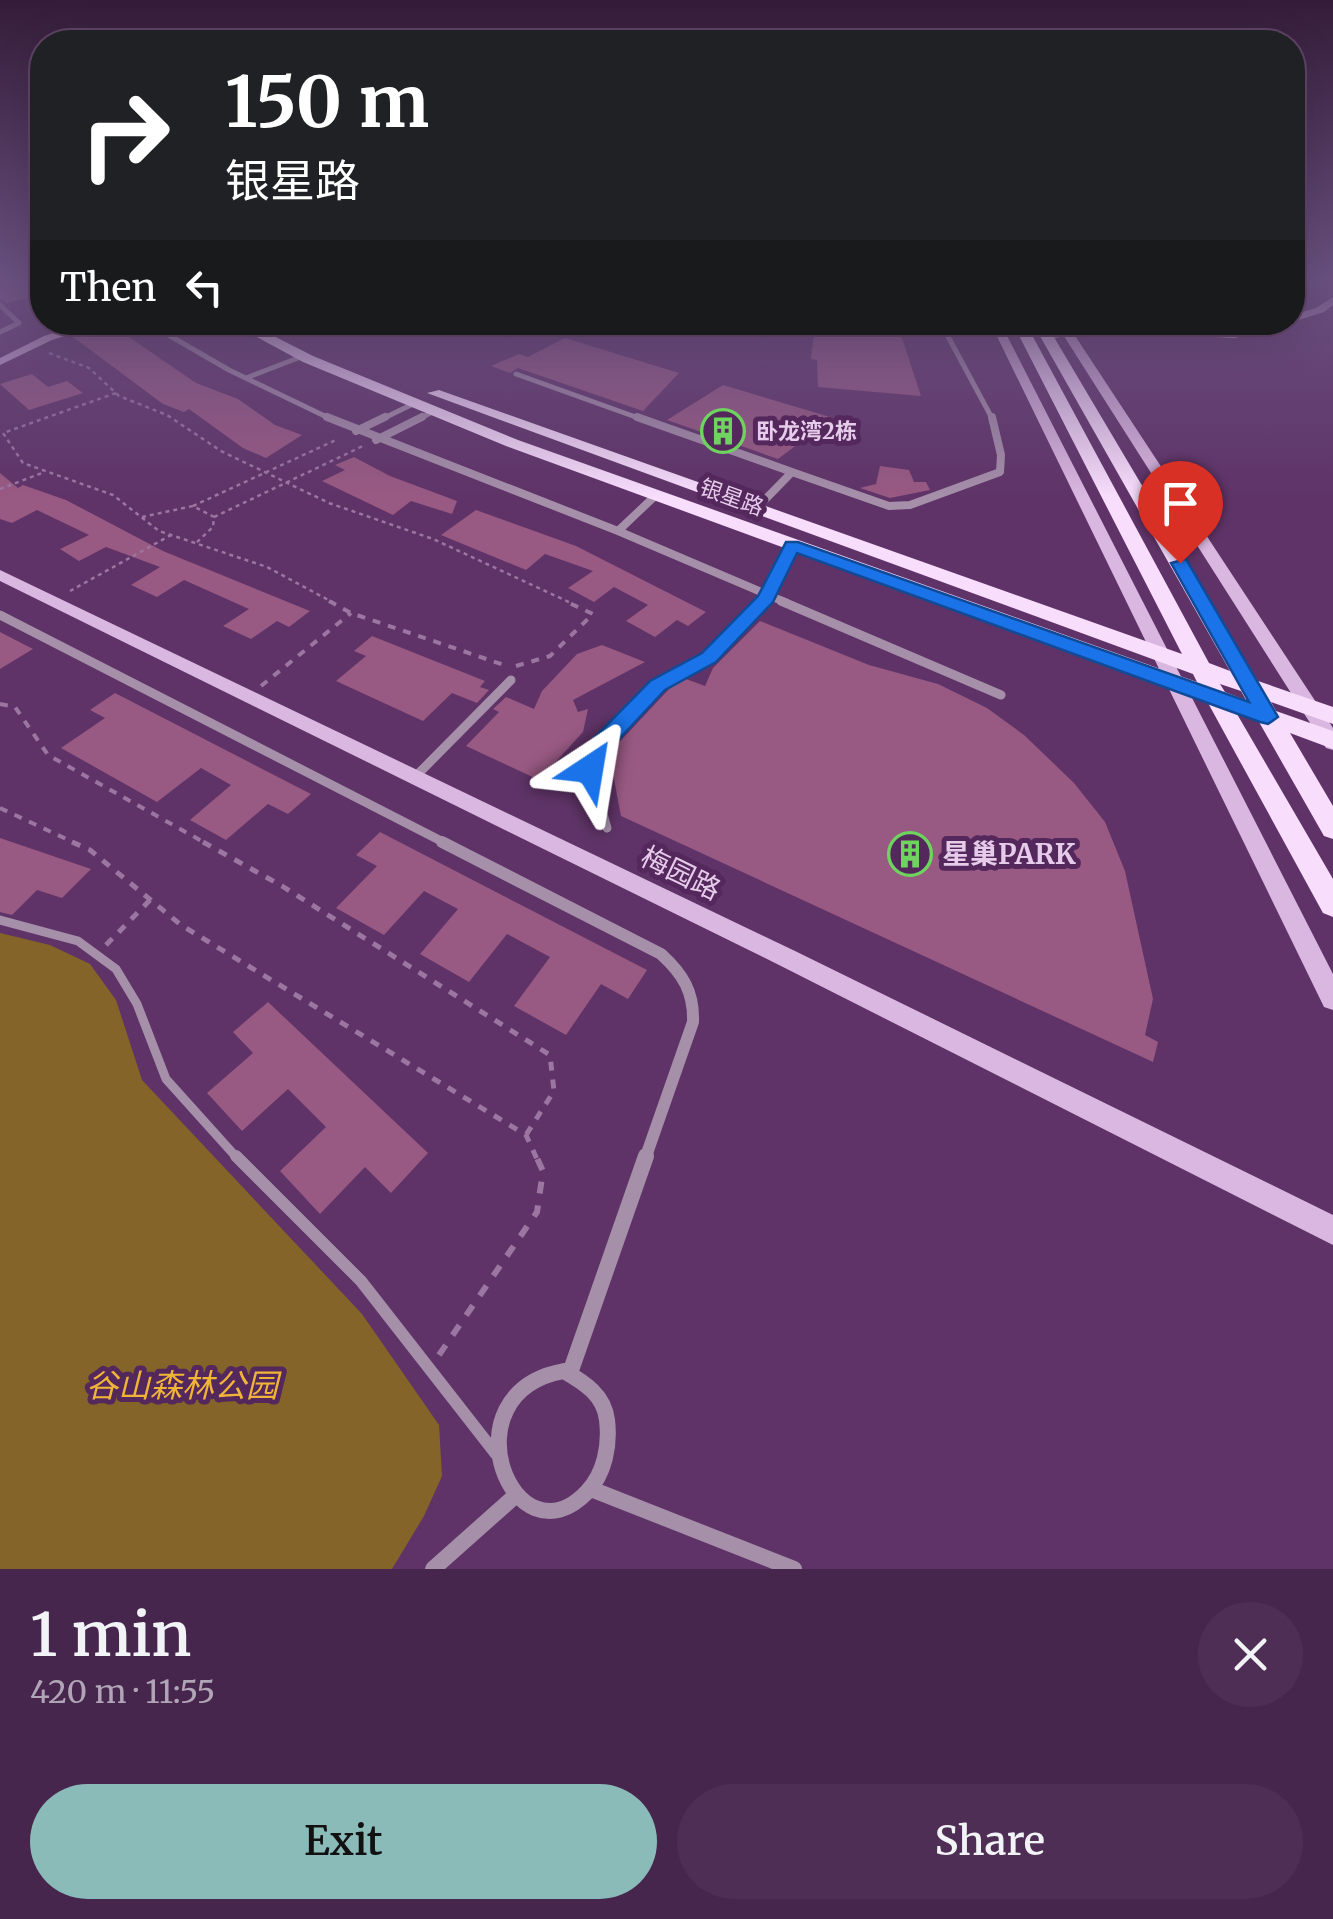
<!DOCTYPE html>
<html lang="en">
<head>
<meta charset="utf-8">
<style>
  body { margin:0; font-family:Merriweather,"Noto Sans SC",serif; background:#4e2e54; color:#f1f3f6; height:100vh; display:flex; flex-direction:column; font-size:38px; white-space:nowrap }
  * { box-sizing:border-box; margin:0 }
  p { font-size:32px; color:#b0a5b6 }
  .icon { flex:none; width:55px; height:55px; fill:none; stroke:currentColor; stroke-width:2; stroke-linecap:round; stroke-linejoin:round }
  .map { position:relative; height:1569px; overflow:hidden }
  .sheet { display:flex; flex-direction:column; background:#47264d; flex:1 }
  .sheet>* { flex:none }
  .top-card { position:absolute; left:30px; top:30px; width:1275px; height:305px; border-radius:40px; box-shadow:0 10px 40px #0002,0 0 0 2px #5f4365; background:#202124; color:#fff; overflow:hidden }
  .pin { position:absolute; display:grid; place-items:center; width:85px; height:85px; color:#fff; margin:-102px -42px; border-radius:50% 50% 50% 0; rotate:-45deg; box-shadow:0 0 10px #0007 }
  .pin .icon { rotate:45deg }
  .me { position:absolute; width:110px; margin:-55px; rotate:33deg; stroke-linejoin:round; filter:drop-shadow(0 0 8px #0008) }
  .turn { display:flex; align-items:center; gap:35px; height:210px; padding:0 30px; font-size:45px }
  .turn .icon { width:130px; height:130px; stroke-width:2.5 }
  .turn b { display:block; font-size:70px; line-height:85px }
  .then { display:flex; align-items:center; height:95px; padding:0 30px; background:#0003; gap:20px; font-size:38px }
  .round { display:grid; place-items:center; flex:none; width:105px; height:105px; border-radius:52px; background:#4e2e54 }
  .summary { display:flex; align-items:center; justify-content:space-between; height:170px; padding:0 30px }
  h1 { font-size:60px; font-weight:600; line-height:75px }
  .cta { display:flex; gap:20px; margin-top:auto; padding:20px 30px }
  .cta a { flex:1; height:115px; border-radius:60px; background:#8bbbb9; color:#111; font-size:40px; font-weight:600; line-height:115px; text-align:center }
  .cta a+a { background:#4e2e54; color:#f1f3f6 }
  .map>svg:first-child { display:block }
  .green { fill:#846428 }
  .building { fill:#985982 }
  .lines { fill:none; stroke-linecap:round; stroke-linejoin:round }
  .path-far3 { stroke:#9b76a1; stroke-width:2.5; stroke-dasharray:4 4; stroke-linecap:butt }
  .path-far2 { stroke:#9b76a1; stroke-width:4; stroke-dasharray:8 8; stroke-linecap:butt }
  .path-far1 { stroke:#9b76a1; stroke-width:5; stroke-dasharray:9 9; stroke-linecap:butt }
  .path { stroke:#9b76a1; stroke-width:6; stroke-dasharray:12 12; stroke-linecap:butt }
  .lane-far1 { stroke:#a58fa9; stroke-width:9 }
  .lane { stroke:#a58fa9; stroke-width:12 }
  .street-far4 { stroke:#a58fa9; stroke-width:5 }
  .street-far3 { stroke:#a58fa9; stroke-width:8 }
  .street-far2 { stroke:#a58fa9; stroke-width:9 }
  .street-far1 { stroke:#a58fa9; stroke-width:12 }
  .street { stroke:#a58fa9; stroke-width:16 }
  .secondary { fill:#dab7e0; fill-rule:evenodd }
  .primary { fill:#f8ddfd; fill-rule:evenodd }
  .route { fill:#1a73e8; stroke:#114b97; stroke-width:2.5 }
  .labels { text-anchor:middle; stroke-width:10; stroke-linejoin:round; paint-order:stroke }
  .far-poi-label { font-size:22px; font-weight:bold; fill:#e6ccea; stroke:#54285c; text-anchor:start }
  .far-street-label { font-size:22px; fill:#e6ccea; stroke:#54285c }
  .poi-label { font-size:28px; font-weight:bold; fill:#e6ccea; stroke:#54285c; text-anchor:start }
  .street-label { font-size:28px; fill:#e6ccea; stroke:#54285c }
  .near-park-label { font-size:32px; font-style:italic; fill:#f0b438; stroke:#54285c }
</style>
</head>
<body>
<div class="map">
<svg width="1333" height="1569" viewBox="0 0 1333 1569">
  <rect width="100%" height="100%" fill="#5f3367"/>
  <!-- green -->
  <path class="green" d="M0,933L50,945L90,964L116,1000L142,1080L362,1314L439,1425L442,1476L424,1516L392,1569H0Z"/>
  <!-- building -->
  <path class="building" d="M0,278H42V294L7,303L0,299Z
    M110,324L196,383L238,399L275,425L302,435L266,458L243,448L189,409L184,412L163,404L73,337Z
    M815,326L900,332L921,396L818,387L817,360L811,359Z
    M565,338L679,373L643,411L518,368L510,373L491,366L519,354L528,357Z
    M32,374L48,387L67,381L83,393L29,410L0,384Z
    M723,385L830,417L844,422L825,438L811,434L778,459L667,420Z
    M354,457L390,476L457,501L452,514L411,501L393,515L322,481L345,470L335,465Z
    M880,466L909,470L914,482H926L930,490L890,498L860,488L876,484Z
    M0,473L18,488L23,485L66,500L163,551L310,611L289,627L277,621L251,639L223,626L249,609L184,580L157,597L131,585L160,567L106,547L79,561L60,549L89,535L37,510L12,523L0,519Z
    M476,510L576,546L706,612L688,626L677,620L655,637L626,621L648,605L614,587L594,602L568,588L593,571L545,554L526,570L441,535Z
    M760,621L869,665L938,684L987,708L1024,735L1074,783L1105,822L1125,871L1153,999L1145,1035L1158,1042L1153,1062L621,816L609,753L670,688L686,679L705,686L713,668Z
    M0,632L33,649L0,669Z
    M372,636L485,681L480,687L489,690L477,703L452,693L423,721L336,681L366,656L354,651Z
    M602,645L645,662L573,700L578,712L588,709L583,732L539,780L466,746L499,712L493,709L506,697L534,709L542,691L577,654Z
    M115,693L311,794L288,814L268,804L226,840L190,820L231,785L201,768L157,802L61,748L105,718L90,710Z
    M380,832L647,970L628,999L601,984L566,1035L514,1006L550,957L507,934L469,982L420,954L458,909L424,891L384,935L336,908L377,866L356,855Z
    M0,838L91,869L62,898L37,890L12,915L0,912Z
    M268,1002L428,1153L391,1193L365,1167L320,1214L280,1171L326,1127L288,1089L242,1131L207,1093L253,1053L233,1032Z"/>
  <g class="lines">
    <!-- path-far3 -->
    <path class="path-far3" d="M49,353L89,368L119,396L167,415L221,451L329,503L433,539L571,603
      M116,393L3,433L23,463L113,495L159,531L267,567L334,603
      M0,489L42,473
      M193,506L338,439
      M142,517L193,506L214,517L213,527L196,543
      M214,517L363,446
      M70,591L171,535"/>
    <!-- path-far2 -->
    <path class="path-far2" d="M329,601L351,613L507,666
      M516,666L550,656L593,614L565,601
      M261,686L351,613
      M0,704L15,707L48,755L207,844
      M0,808L77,844"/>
    <!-- path-far1 -->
    <path class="path-far1" d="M72,842L90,850L181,925L526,1135L537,1159
      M203,842L282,886L550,1055L554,1091L526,1135
      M106,945L150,900"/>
    <!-- path -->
    <path class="path" d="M439,1355L537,1212L543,1171L536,1156"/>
    <!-- lane-far1 -->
    <path class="lane-far1" d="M0,920L78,941L116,969L137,1004L166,1079L238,1159"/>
    <!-- lane -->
    <path class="lane" d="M236,1156L361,1281L496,1454"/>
    <!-- street-far4 -->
    <path class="street-far4" d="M0,305L19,323L0,332
      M146,322L229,370L333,420
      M1047,338L1087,327L1151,331L1101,322
      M516,374L644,420
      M246,378L303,356
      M380,420L415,403
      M417,420L434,411
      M993,420L944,329L1000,331"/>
    <!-- street-far3 -->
    <path class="street-far3" d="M327,417L618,531L787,603
      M637,417L792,472
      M356,431L385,417
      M376,440L422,417
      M757,508L792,472L889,506L910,505L1000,472L1001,455L992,417
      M618,531L655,496
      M761,603L792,545"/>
    <!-- street-far2 -->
    <path class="street-far2" d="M781,601L1001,695
      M0,615L447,844
      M415,777L511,680
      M607,828L590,769L592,756L658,685L709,657L763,601"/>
    <!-- street-far1 -->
    <path class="street-far1" d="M442,842L661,954C683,974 694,992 693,1022L645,1159"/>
    <!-- street -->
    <path class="street" d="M564,1371C585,1383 604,1395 607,1420C610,1445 605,1473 587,1492C514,1568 443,1393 564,1371Z
      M570,1373L646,1156
      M591,1489L794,1569
      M433,1569L515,1496"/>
    <!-- secondary -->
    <path class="secondary" d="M1333,297V305L1324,312L1292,322V315L1316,308Z
      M89,322H107L52,340L0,365V358L44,336Z
      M990,322H1000L1333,974V1010L1324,1007Z
      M1055,322H1066L1333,728V750L1326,748Z
      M1267,322H1285L1235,338L1151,334L1146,331L1151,328L1235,332Z
      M0,570L795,951L1333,1215V1245L779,965L0,581Z"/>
    <!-- primary -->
    <path class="primary" d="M229,322H246L313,356L518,440L1197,682L1193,674L427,393L439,390L1182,654L1012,322H1025L1209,663L1230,671L1032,322H1045L1258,681L1333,707V724L1271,702L1276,711L1333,731V749L1290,733L1333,806V839L1324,836L1259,722L1237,714L1333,879V917L1323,913L1208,703L506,446L303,362ZM1220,684L1241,691L1246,700L1225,692Z"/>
  </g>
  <!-- sky -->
  <linearGradient id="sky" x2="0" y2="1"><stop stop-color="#341c39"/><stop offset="0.56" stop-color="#69507f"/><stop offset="1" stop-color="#69507f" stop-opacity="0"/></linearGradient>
  <rect width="1333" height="497" fill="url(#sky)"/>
  <!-- route -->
  <path class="route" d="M786,542H798L1249,702L1171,563L1186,559L1278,717L1268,724L1260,722L797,553L773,602L716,662L665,690L610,749L598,775H582L579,769L593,739L650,681L702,653L758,596Z"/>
  <!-- icons -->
  <defs>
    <g id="building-ring" transform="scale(2.25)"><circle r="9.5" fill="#54285c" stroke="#6fd360" stroke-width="1.5"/><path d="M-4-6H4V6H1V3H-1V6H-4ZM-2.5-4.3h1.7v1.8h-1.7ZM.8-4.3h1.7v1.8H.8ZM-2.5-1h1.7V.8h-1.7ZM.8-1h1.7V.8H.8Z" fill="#6fd360"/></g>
  </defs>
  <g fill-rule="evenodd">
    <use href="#building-ring" x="723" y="431"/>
    <use href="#building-ring" x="910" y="854"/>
  </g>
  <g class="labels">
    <!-- far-poi labels -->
    <g class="far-poi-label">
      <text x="756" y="439">卧龙湾2栋</text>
    </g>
    <!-- far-street labels -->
    <g class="far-street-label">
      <text transform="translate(732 497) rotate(20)" y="8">银星路</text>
    </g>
    <!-- poi labels -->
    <g class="poi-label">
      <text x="942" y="864">星巢PARK</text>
    </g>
    <!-- street labels -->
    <g class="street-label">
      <text transform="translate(681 873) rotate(26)" y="10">梅园路</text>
    </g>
    <!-- near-park labels -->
    <g class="near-park-label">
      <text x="182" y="1397">谷山森林公园</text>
    </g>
  </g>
</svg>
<div class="pin" style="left:1180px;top:563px;background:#d93025"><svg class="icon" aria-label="arrive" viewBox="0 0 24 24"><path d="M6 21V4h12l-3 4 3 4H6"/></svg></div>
<svg class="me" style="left:590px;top:769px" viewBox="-20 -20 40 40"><path d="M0-17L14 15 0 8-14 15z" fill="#1a73e8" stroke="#fff" stroke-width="4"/></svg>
<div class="top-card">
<div class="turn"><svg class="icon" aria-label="right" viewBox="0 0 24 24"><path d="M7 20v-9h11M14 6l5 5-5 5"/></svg><div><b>150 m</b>银星路</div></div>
<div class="then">Then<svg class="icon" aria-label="left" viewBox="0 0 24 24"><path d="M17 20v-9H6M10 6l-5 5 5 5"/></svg></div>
</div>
</div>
<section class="sheet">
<div class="summary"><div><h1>1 min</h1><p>420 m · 11:55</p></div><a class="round"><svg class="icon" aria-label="close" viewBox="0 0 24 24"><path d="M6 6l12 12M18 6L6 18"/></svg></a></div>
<div class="cta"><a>Exit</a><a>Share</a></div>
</section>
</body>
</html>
